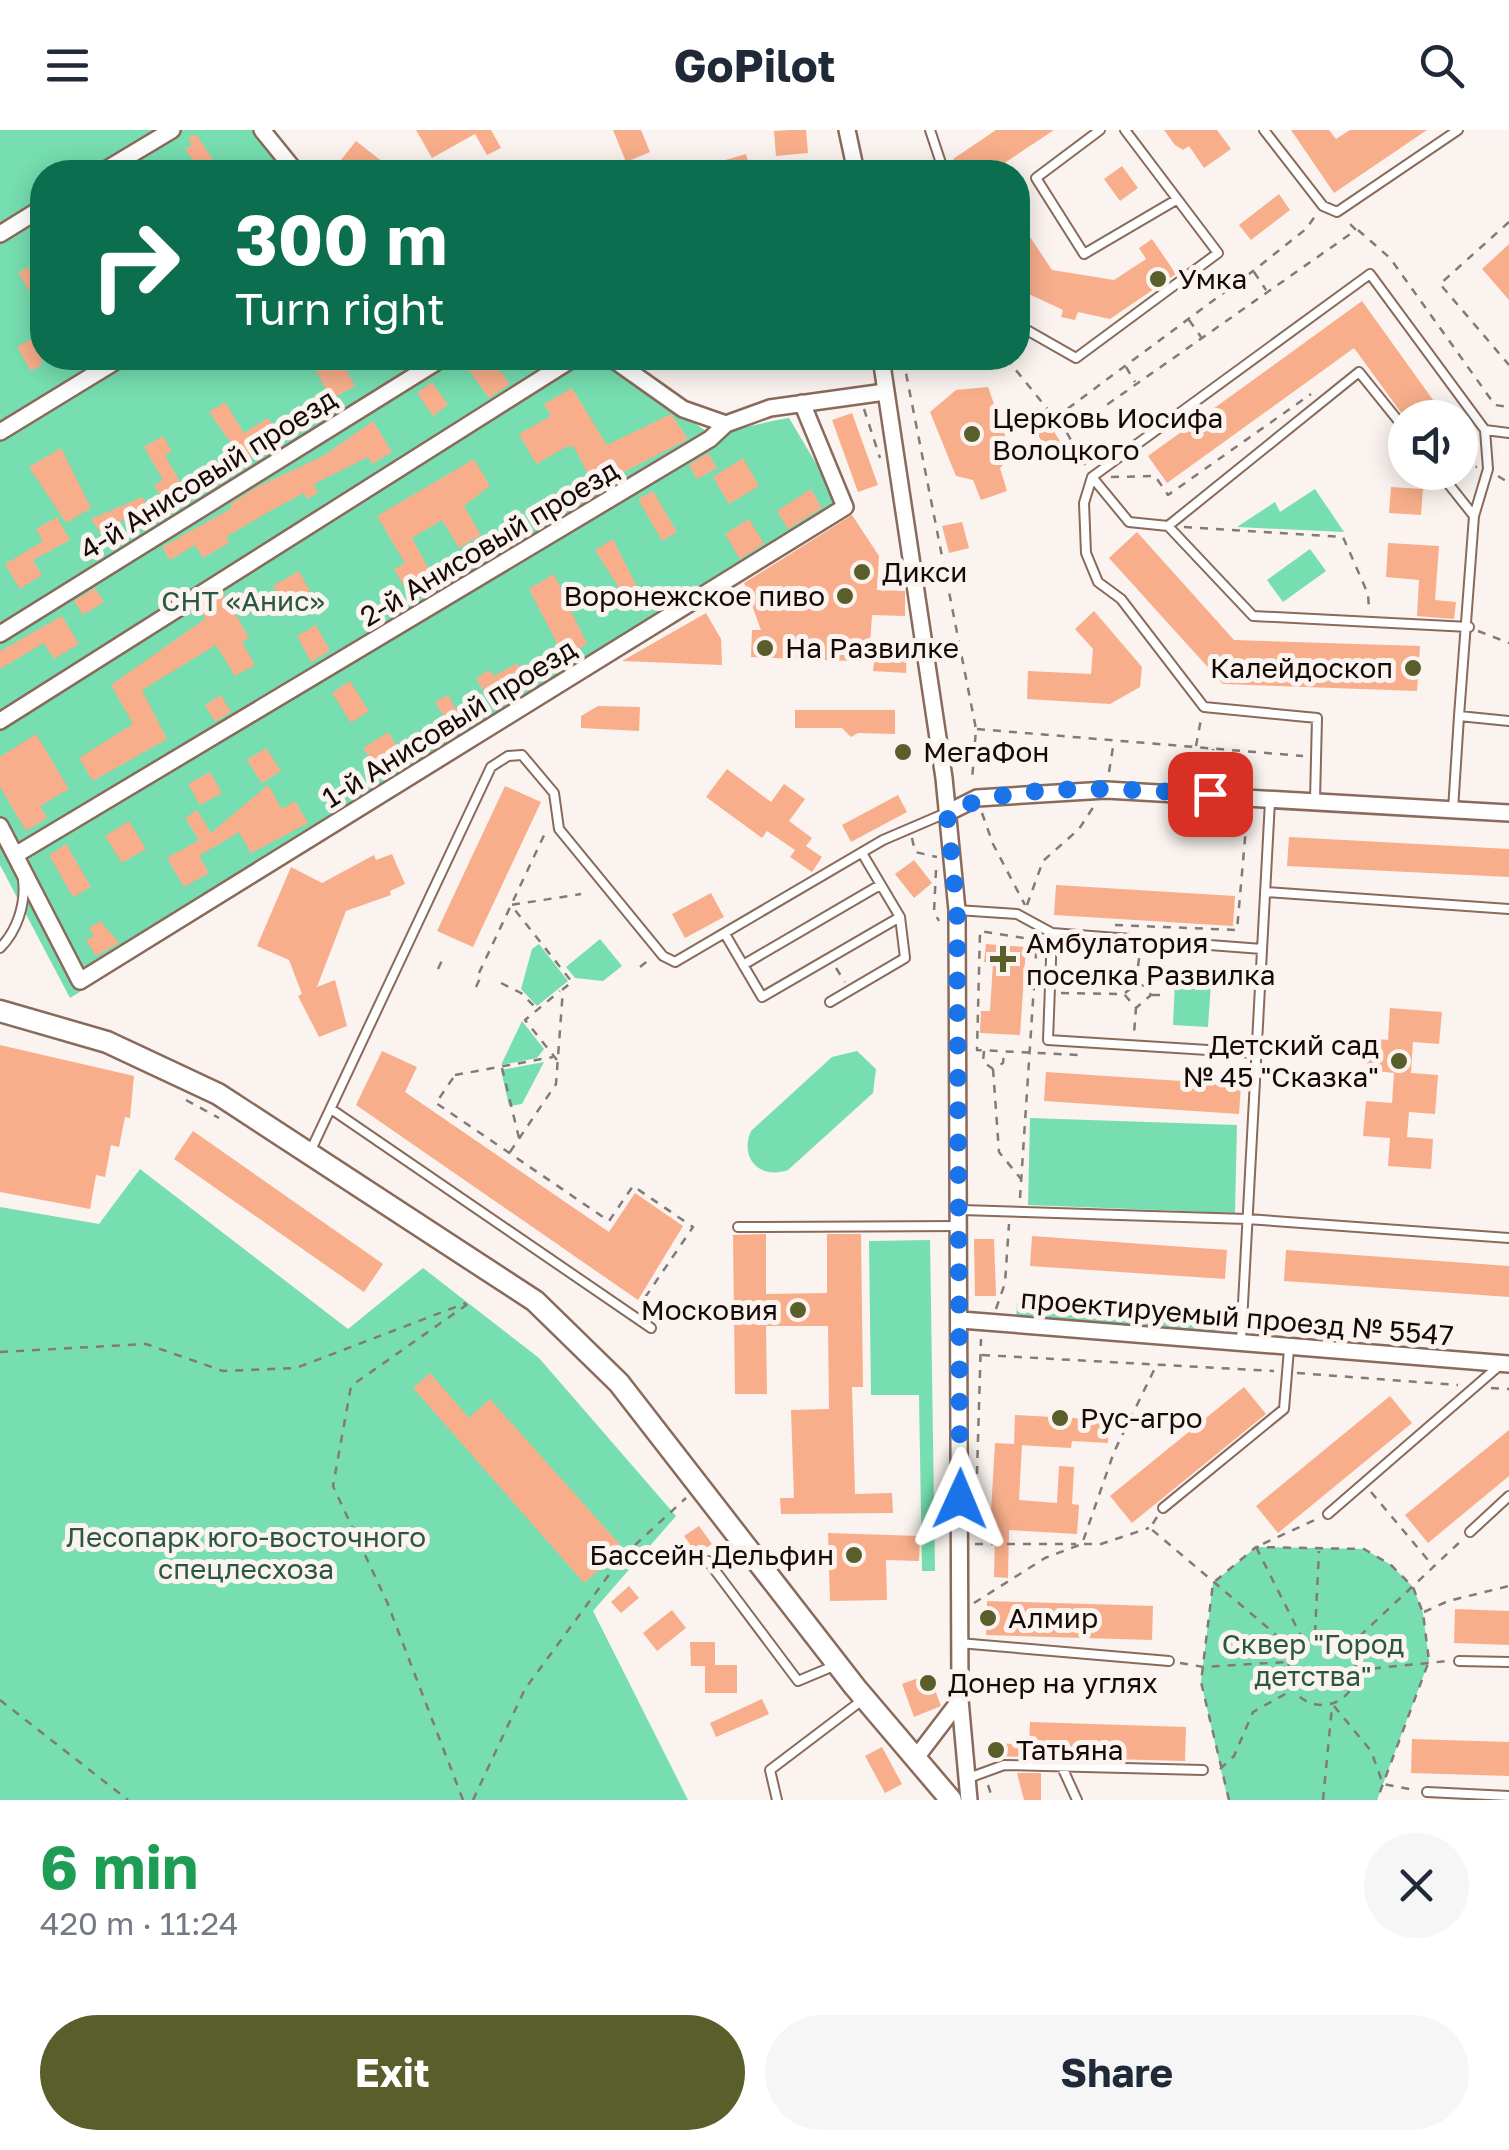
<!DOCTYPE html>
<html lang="en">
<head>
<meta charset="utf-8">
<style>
  body { margin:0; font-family:"Golos Text",sans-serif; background:#f6f6f7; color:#1f2937; height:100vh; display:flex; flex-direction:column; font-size:38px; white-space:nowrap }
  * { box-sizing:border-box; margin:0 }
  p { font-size:32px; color:#747a83 }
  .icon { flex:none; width:55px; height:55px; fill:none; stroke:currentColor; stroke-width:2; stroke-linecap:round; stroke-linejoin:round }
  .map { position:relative; height:1670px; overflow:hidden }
  .drawer { display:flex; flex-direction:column; background:#fff; flex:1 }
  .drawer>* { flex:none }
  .guide { position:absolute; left:30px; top:30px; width:1000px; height:210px; border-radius:40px; box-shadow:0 5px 25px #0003; background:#0b6e4f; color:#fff; overflow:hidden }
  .controls { position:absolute; left:1388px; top:270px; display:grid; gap:20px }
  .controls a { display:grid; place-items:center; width:90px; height:90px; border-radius:50%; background:#fff; box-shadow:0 5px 25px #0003; font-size:50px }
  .pin { position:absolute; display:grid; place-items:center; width:85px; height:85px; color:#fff; margin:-42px; border-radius:20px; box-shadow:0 5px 15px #0006 }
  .me { position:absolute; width:110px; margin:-55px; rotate:1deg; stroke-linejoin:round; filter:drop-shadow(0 0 8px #0008) }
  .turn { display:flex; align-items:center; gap:35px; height:210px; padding:0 40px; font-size:45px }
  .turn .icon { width:130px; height:130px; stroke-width:2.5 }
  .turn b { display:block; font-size:70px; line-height:85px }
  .round { display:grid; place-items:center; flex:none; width:105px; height:105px; border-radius:52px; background:#f6f6f7 }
  .overview { display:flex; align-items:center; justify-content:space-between; height:170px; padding:0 40px }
  h1 { font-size:60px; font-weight:700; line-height:75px; color:#1e9e55 }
  .primary-button { display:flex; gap:20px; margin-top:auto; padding:20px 40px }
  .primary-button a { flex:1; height:115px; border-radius:60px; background:#5a5e2b; color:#fff; font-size:40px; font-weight:700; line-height:115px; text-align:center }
  .primary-button a+a { background:#f6f6f7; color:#1f2937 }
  header { display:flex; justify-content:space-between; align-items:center; height:130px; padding:0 40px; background:#fff; font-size:45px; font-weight:700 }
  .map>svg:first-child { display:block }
  .green { fill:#76deb0 }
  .building { fill:#f8ae8b }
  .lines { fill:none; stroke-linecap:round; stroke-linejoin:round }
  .service-casing { stroke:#896a5b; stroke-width:12 }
  .minor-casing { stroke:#896a5b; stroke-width:20 }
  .tertiary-casing { stroke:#896a5b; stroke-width:25 }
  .path { stroke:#837a76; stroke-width:2.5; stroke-dasharray:8 8; stroke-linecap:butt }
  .service { stroke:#fff; stroke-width:8 }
  .minor { stroke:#fff; stroke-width:15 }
  .tertiary { stroke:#fff; stroke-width:20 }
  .route { stroke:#1a73e8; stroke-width:18; stroke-dasharray:0 32.4 }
  .poi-dot { fill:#5a5e2b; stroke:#faf3ef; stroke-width:4 }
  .labels { text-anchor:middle; stroke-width:10; stroke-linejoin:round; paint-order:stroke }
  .poi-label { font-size:28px; fill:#160a06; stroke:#faf3ef; text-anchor:start }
  .street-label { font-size:28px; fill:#160a06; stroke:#faf3ef }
  .park-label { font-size:28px; fill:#295743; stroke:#faf3ef }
</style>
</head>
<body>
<header><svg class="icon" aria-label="menu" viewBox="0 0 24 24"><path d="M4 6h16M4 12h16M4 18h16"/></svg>GoPilot<svg class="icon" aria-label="search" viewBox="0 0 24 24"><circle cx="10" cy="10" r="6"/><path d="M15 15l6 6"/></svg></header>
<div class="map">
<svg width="1509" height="1670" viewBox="0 0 1509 1670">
  <rect width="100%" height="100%" fill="#faf3ef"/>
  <!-- green -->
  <path class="green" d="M0,0H258L285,42H42V228H600L706,301C725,305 765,291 789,288L845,382L70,868L0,735Z
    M1315,359L1344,402L1237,397L1275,372L1280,382Z
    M1310,419L1326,441L1283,472L1267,450Z
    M600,809L622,836L603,851L575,848L566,837Z
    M539,814L568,851L537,876L521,859L532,819Z
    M1175,851L1211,853L1208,897L1173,895Z
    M522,891L544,919L537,928L501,935Z
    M857,921L876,939L873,963L788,1040C760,1050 739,1028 751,1001L832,927Z
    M544,932L522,974L509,976L501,940Z
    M1030,988L1237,995L1235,1083L1028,1075Z
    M140,1039L348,1199L423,1138L539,1228L676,1386L593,1481L688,1670H0V1077L99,1094Z
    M930,1110L935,1441H922L919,1265H871L869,1111Z
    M1017,1173L1220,1187L1219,1206L1016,1193Z
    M1256,1417L1364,1419L1391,1435L1413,1457L1423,1483L1429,1531L1377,1670H1229L1227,1666L1201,1552L1213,1453Z"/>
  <!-- building -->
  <path class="building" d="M416,0H491L501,18L487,25L475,4L432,28Z
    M613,0H641L650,22L626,32Z
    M790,0H806L808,23L776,26L774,1Z
    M996,0H1054L991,42H962L953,29Z
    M1164,0H1217L1231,19L1204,38L1189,16L1183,20L1175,15Z
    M1291,0H1329L1336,9L1350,0H1427L1334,63Z
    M196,4L212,28L221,42H206L202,34L197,37L185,19L192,15L188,8Z
    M356,11L384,33L376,42H347L337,35Z
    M746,24L751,42H694V39Z
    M1122,36L1138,58L1120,71L1104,49Z
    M1279,64L1290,80L1251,110L1239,95Z
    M1018,89L1052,140L1114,150L1146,129L1139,118L1152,109L1176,144L1110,189L1078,182L1075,190L1061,187L1063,180L1018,159Z
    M1509,114V170L1482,139Z
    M42,133V183L18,142Z
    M1362,171L1446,288H1405L1354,218L1167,353L1148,326Z
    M39,205L42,235L31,241L17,217Z
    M331,228H340L355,256L331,269L314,237Z
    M473,228H490L510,254L489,268L464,234Z
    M432,252L448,275L433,286L417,263Z
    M988,257L1012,325L1000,338L1007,361L981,370L973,350L956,346L930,282L956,260Z
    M572,258L607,315L671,284L688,309L595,357L574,317L568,316L536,334L519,304L551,286L544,274Z
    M225,272L244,303L268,288L281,308L244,331L209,282Z
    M852,283L878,355L858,362L832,290Z
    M373,291L392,322L372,334L368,327L314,354L318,363L307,369L304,363L270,381L226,407L230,412L203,428L195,415L170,430L162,417L232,378L230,374L257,357L323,326Z
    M1048,292L1068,324L1054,332L1035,300Z
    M163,306L172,322L165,325L188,366L168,378L154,355L163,350L144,317Z
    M61,318L91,378L66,393L29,337Z
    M708,323L717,338L697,349L689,335Z
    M743,328L759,356L729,374L713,347Z
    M474,329L490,356L464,376L481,405L459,418L442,390L412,408L434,449L408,464L394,439L405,433L377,386Z
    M1391,357L1423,359L1421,385L1389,383Z
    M811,359L822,378L788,399L777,381Z
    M653,361L677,402L662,411L638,369Z
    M142,367L147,374L139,379L144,389L132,396L127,387L102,405L91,389Z
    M852,385L879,426L877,460L905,461V486L872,485L870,515L907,517L906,543L873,541L874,532L751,527L752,500H761L744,453Z
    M57,387L70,410L33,430L42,445L20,459L5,434L43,411L36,399Z
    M749,389L764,414L740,429L725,404Z
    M962,392L969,418L949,423L942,396Z
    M1137,402L1234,510L1420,516L1417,561L1223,554L1109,428Z
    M613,409L639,461L626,469L595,420Z
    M1388,413L1439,416L1435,470L1456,472L1454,489L1417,486L1419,450L1386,447Z
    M465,424L473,438L452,450L444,436Z
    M299,441L311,463L286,478L273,456Z
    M554,444L587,514L564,527L529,459Z
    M95,458L104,472L83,485L74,471Z
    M224,464L249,508L242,512L255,535L235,546L216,515L142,560L167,609L93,651L79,628L133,594L111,555L205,489L199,479Z
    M1094,481L1142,537L1140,557L1110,574L1027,569L1028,541L1091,544L1093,519L1075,499Z
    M706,483L721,509L722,535L622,531Z
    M62,486L79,514L54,529L44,513L0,539V521Z
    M316,495L330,521L311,532L297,506Z
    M517,533L528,553L491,574L476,548L490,540L494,546Z
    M350,551L369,581L351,593L332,563Z
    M221,565L231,582L215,592L205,575Z
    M448,565L467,598L455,606L435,572Z
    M598,576L640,577L639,601L581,598V586Z
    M795,580H895V604L858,603L851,607L842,598H795Z
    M388,602L403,625L379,641L363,618Z
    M36,604L69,659L40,676L47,688L26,701L0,657V627Z
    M266,618L281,641L262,653L247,630Z
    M727,639L771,672L784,654L805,669L789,691L812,708L806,716L822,727L812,742L790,727L795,720L767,701L762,708L706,667Z
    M210,642L222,663L200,675L188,654Z
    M268,655L282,679L295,671L308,693L251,723L239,702L199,726L209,743L184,757L167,728L199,710L185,688L197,680L211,703Z
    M505,656L541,672L473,817L437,801Z
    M898,665L907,682L851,712L842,695Z
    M129,691L146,719L122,733L105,706Z
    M1289,707L1509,719V747L1287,736Z
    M66,714L91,757L73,767L49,725Z
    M392,724L405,754L390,761L391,765L346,781L317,857L335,850L347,896L319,907L298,866L302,864L289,830L257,816L291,737L322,753L374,725L376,730Z
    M914,730L932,753L914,768L895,744Z
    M1056,755L1235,766L1233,796L1054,785Z
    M711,763L724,787L685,808L672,784Z
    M100,791L119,813L96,826L86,810L94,806L89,798Z
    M986,814L1026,817L1020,905L980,903L981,881H990L993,833L984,832Z
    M1390,878L1442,882L1439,914L1413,912L1411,943L1438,945L1435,984L1409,982L1407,1007L1433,1009L1431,1039L1388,1036L1390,1008L1363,1006L1366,971L1392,973L1394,943L1366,940L1369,908L1388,910Z
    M0,915L134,946L130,988L125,987L119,1017L111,1015L105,1047L96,1045L90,1079L0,1062Z
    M382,921L417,937L405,962L609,1102L635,1063L683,1096L638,1170L356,975Z
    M1046,942L1241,955L1239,984L1044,971Z
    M193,1001L383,1134L364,1162L174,1029Z
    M766,1104V1164L827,1163V1104H861L863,1257H852L855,1364L892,1363L893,1383L781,1384L780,1368H794L791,1280L829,1279L828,1196H766L767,1264H735L733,1105Z
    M1032,1106L1227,1120L1225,1149L1030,1136Z
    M974,1109H994L996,1166H975Z
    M1286,1120L1509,1136V1167L1284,1151Z
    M430,1243L469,1288L490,1269L624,1419L584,1453L413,1258Z
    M1244,1257L1266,1284L1132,1393L1110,1366Z
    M1390,1266L1412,1293L1278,1403L1256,1376Z
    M1015,1285L1109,1290L1108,1313L1072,1311L1071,1318L1018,1315H1022L1019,1370L1057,1373L1059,1336L1074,1337L1072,1374L1079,1375L1077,1404L1009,1400L1008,1448L994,1447L995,1399H990L995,1313L1014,1314Z
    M1509,1300V1346L1428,1413L1405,1385Z
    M699,1396L712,1414L697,1424L684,1406Z
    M828,1403L920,1406L919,1431L886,1430L887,1470L830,1471Z
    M629,1456L639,1468L621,1483L611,1472Z
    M987,1471L1153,1476L1152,1510L986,1505Z
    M1455,1479L1509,1481V1515L1454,1513Z
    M672,1480L686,1498L657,1521L643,1503Z
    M690,1512H715V1535H737V1563H705V1536H691Z
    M929,1544L941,1576L914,1587L902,1554Z
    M762,1569L769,1584L716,1607L710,1593Z
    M1030,1592L1186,1597L1185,1631L994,1626V1613L1029,1615Z
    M1412,1609L1509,1612V1646L1411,1643Z
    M882,1617L902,1654L885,1663L865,1626Z
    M1017,1643H1041V1670H1024Z"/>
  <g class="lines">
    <!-- service casing -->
    <g class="service-casing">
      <path id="service" d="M930,0L944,42
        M1100,0L1036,48L1084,124L1176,70
        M1264,0L1323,76L1337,82L1458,0
        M1018,195L1076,228L1218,123L1125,0
        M1485,300L1488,339L1474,386L1459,586L1509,591
        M1439,342L1474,386
        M1092,347L1129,392L1168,396L1359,242L1405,299
        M1168,396L1253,486L1469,497
        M1315,670L1317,588L1204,577L1121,469L1098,452L1086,423L1084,373L1092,347L1370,144L1485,300L1509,303
        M1453,680L1459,586
        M1265,762L1509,779
        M957,780L1017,784L1052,803L1262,819
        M1052,803L1048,910L1256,923
        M725,804L762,867L900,787L862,723
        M0,818C17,801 26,774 23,750
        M743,835L880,755
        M830,872L905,828L900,787
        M331,979L651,1198
        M310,1022L491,637L508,626L522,625L554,663L559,699L663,826L675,832L883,710L946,683
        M961,1080L1247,1089L1509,1108
        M738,1097L961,1096
        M1241,1211L1270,671
        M1163,1378L1284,1279L1289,1219
        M1328,1384L1499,1236
        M1470,1402L1509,1366
        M708,1431L798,1551L836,1535
        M959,1513L1169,1531
        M1459,1531L1509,1532
        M1062,1637L1077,1670
        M966,1649L1004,1635L1203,1640
        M1427,1662L1509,1666
        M777,1670L770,1640L861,1571"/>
    </g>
    <!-- minor casing -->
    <g class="minor-casing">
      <path id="minor" d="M262,0L296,42
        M847,0L856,42
        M102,42L172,0
        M0,104L42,78
        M611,228L683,279L726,294L770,278L885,262
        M881,228L944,648L957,780L960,1570L969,1670
        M0,302L121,228
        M0,504L443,228
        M0,591L574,228
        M947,683L977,668L1106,660L1509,683
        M0,696L80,851L845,377L802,273
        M17,724L710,309L726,294
        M961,1190L1509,1234
        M915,1629L960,1570"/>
    </g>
    <!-- tertiary casing -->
    <g class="tertiary-casing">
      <path id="tertiary" d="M0,881L107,912L218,964L535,1171L619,1253L855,1557L951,1670"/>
    </g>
    <!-- path -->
    <path class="path" d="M1509,92L1440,154L1509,235
      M1358,100L1390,128L1495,275L1509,277
      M1254,142L1266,160
      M1189,190L1201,207
      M903,228L976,599L972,651
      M1006,228L1067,303L1085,335
      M1126,237L1135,252
      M864,279L880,328
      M1055,288L1253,141L1306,99L1316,85
      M1068,302L1356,100L1346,90
      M1460,333L1477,337
      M1498,346L1509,353
      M1111,347L1155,346L1168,365L1311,264
      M1184,397L1343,407L1368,464L1369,479
      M1478,501L1509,513
      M977,599L1303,626
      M1196,616L1201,589
      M1109,642L1114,611
      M1210,652L1213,619
      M982,683L993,714L1025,775
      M912,708L915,722L937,727
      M936,740L934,782L939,791
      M1027,775L1043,731L1079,699L1094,676
      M1115,795L1237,800L1247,686
      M640,837L650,829
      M836,838L845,852
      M438,839L444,826
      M479,843L547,699
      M1136,852L1140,821
      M501,853L521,863L536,878
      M476,857L482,844
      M1061,863L1124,864L1136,878L1134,904
      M1125,863L1136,854L1145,856L1151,865L1136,878
      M1152,865H1164
      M984,921L983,932L993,939L1003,933L1004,923
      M557,930L525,890L560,861
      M502,938L519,1008
      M993,939L999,1022L1021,1049
      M455,945L553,927
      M453,948L436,973L609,1091L633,1056L693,1097L640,1175
      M186,970L219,988
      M510,1022L556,954L563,859L572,852L511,775L581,764
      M1020,1068L1037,810L980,801L977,920L1079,925
      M996,1179L1005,1153L1009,1094
      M0,1222L146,1214L223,1241L296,1238L466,1173
      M982,1225L1274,1241
      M1297,1243L1458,1255
      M1491,1258L1509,1259
      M1371,1362L1433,1436
      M976,1376L981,1209
      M1157,1387L1150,1398L1294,1520
      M975,1414H1076
      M1084,1414H1101L1149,1398
      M974,1473L1045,1428L1082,1414L1114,1322L1156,1236
      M1424,1482L1448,1471L1509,1456
      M1315,1503L1319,1421
      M1288 1541a34 34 0 1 1 68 0a34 34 0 1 1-68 0Z
      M1303,1510L1256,1417L1317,1389
      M1348,1517L1462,1410
      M1180,1533L1204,1537L1286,1532
      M1357,1540L1448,1531
      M0,1570L128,1670
      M1334,1576L1371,1621L1383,1654L1415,1660
      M1220,1639L1234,1626L1253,1582L1296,1558
      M988,1655L993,1670
      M463,1670L387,1472L333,1356L351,1256L472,1171
      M473,1670L525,1559L622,1427L686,1368
      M1229,1670L1201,1552L1213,1453L1256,1417L1364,1419L1391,1435L1413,1457L1423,1483L1429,1531L1377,1670
      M1323,1670L1332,1577"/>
    <!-- service -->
    <use href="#service" class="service"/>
    <!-- minor -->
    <use href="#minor" class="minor"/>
    <!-- tertiary -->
    <use href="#tertiary" class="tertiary"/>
  </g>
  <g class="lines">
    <!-- route -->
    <path class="route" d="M960,1369L957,780L947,683C1013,649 1135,660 1210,664"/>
  </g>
  <!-- markers -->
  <g class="poi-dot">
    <circle cx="1158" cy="149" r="10"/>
    <circle cx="972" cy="304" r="10"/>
    <circle cx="862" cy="442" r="10"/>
    <circle cx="845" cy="466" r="10"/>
    <circle cx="765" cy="518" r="10"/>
    <circle cx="1413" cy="538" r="10"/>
    <circle cx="903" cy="622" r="10"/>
    <path d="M998 814h10v10h10v10h-10v10h-10v-10h-10v-10h10z"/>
    <circle cx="1399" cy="931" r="10"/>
    <circle cx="798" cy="1180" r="10"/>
    <circle cx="1060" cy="1288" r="10"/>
    <circle cx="854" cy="1425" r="10"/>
    <circle cx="988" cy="1488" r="10"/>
    <circle cx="928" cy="1553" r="10"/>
    <circle cx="996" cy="1620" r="10"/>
  </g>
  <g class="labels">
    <!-- poi labels -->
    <g class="poi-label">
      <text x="1178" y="159">Умка</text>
      <text x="992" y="298">Церковь Иосифа<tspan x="992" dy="32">Волоцкого</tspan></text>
      <text x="882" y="452">Дикси</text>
      <text x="825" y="476" text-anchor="end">Воронежское пиво</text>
      <text x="785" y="528">На Развилке</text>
      <text x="1393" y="548" text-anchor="end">Калейдоскоп</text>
      <text x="923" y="632">МегаФон</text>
      <text x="1026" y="823">Амбулатория<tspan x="1026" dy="32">поселка Развилка</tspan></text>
      <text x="1379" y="925" text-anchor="end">Детский сад<tspan x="1379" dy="32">№ 45 "Сказка"</tspan></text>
      <text x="778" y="1190" text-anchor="end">Московия</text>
      <text x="1080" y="1298">Рус-агро</text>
      <text x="834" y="1435" text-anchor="end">Бассейн Дельфин</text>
      <text x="1008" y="1498">Алмир</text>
      <text x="948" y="1563">Донер на углях</text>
      <text x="1016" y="1630">Татьяна</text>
    </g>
    <!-- street labels -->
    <g class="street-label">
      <text transform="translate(208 344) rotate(-32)" y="10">4-й Анисовый проезд</text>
      <text transform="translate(489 413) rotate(-31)" y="10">2-й Анисовый проезд</text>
      <text transform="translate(449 593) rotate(-32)" y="10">1-й Анисовый проезд</text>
      <text transform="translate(1237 1187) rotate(5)" y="10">проектируемый проезд № 5547</text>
    </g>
    <!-- park labels -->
    <g class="park-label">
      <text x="243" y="481">СНТ «Анис»</text>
      <text x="246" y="1417">Лесопарк юго-восточного<tspan x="246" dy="32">спецлесхоза</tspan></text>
      <text x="1313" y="1524">Сквер "Город<tspan x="1313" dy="32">детства"</tspan></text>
    </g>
  </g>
</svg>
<div class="controls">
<a><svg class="icon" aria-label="sound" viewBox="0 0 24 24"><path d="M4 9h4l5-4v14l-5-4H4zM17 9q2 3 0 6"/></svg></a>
</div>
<div class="pin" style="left:1210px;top:664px;background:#d93025"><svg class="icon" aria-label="arrive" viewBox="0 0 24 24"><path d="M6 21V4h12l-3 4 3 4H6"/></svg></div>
<svg class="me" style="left:960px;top:1369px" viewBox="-20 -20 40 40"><path d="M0-17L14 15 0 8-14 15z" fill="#1a73e8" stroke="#fff" stroke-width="4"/></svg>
<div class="guide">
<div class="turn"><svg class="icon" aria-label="right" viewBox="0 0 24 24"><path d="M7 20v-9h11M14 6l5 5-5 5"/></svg><div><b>300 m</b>Turn right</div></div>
</div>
</div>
<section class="drawer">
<div class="overview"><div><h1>6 min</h1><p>420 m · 11:24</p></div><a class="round"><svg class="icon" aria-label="close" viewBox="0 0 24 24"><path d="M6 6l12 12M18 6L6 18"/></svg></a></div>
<div class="primary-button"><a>Exit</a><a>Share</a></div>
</section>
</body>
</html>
